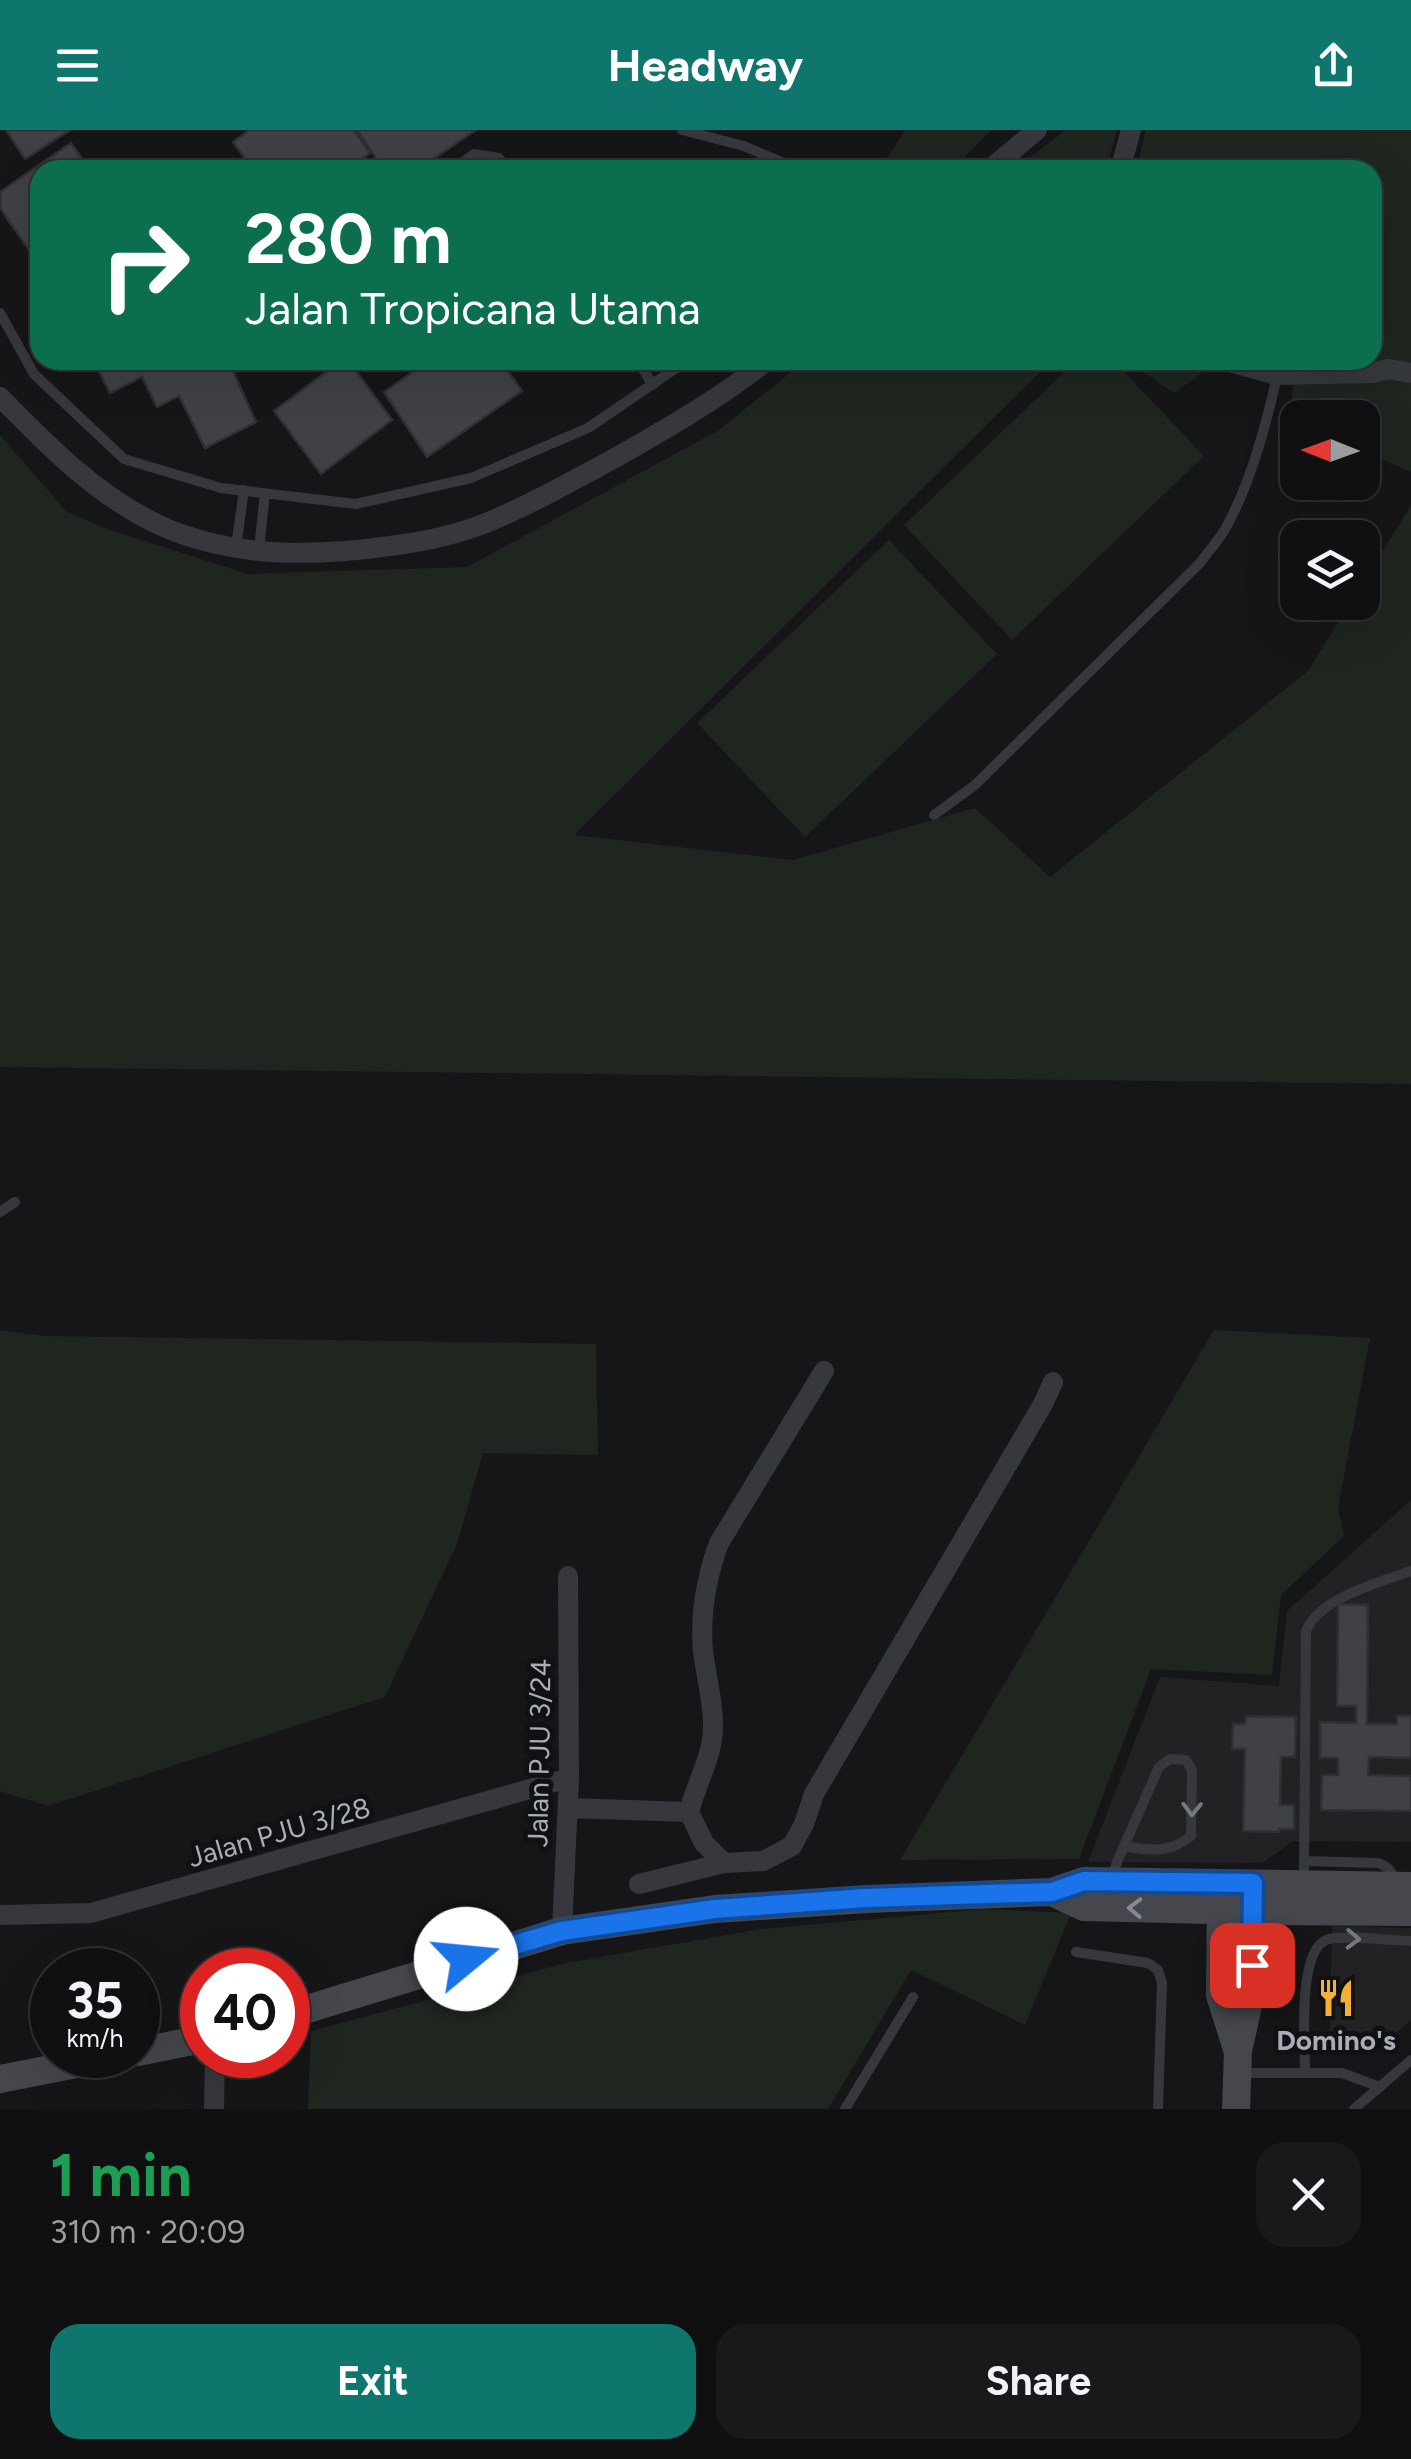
<!DOCTYPE html>
<html lang="en">
<head>
<meta charset="utf-8">
<style>
  body { margin:0; font-family:Figtree,sans-serif; background:#19191b; color:#f1f3f6; height:100vh; display:flex; flex-direction:column; font-size:38px; white-space:nowrap }
  * { box-sizing:border-box; margin:0 }
  p { font-size:32px; color:#9c9d9f }
  .icon { flex:none; width:55px; height:55px; fill:none; stroke:currentColor; stroke-width:2; stroke-linecap:round; stroke-linejoin:round }
  .map { position:relative; height:1979px; overflow:hidden }
  .drawer { display:flex; flex-direction:column; background:#101012; flex:1 }
  .drawer>* { flex:none }
  .top-card { position:absolute; left:30px; top:30px; width:1352px; height:210px; border-radius:30px; box-shadow:0 10px 40px #0002,0 0 0 2px #303032; background:#0b6e4f; color:#fff; overflow:hidden }
  .needle { width:65px; rotate:271deg }
  .controls { position:absolute; left:1280px; top:270px; display:grid; gap:20px }
  .controls a { display:grid; place-items:center; width:100px; height:100px; border-radius:20px; background:#101012; box-shadow:0 10px 40px #0002,0 0 0 2px #303032; font-size:50px }
  .speed { position:absolute; left:30px; top:1818px; display:flex; gap:20px; font-size:50px; font-weight:700; text-align:center }
  .speed>* { display:grid; place-content:center; width:130px; height:130px; border-radius:50%; background:#101012; box-shadow:0 10px 40px #0002,0 0 0 2px #303032; line-height:1 }
  .speed small { font-size:25px; font-weight:400 }
  .speed .limit { border:15px solid #d22; background:#fff; color:#111 }
  .pin { position:absolute; display:grid; place-items:center; width:85px; height:85px; color:#fff; margin:-42px; border-radius:20px; box-shadow:0 5px 15px #0006 }
  .me { position:absolute; width:110px; margin:-55px; rotate:73deg; stroke-linejoin:round; filter:drop-shadow(0 0 8px #0008) }
  .turn { display:flex; align-items:center; gap:35px; height:210px; padding:0 50px; font-size:45px }
  .turn .icon { width:130px; height:130px; stroke-width:2.5 }
  .turn b { display:block; font-size:70px; line-height:85px }
  .round { display:grid; place-items:center; flex:none; width:105px; height:105px; border-radius:30px; background:#19191b }
  .head { display:flex; align-items:center; justify-content:space-between; height:170px; padding:0 50px }
  h1 { font-size:60px; font-weight:700; line-height:75px; color:#1e9e55 }
  .action { display:flex; gap:20px; margin-top:auto; padding:20px 50px }
  .action a { flex:1; height:115px; border-radius:30px; background:#0f766e; color:#fff; font-size:40px; font-weight:700; line-height:115px; text-align:center }
  .action a+a { background:#19191b; color:#f1f3f6 }
  header { display:flex; justify-content:space-between; align-items:center; height:130px; padding:0 50px; background:#0f766e; color:#fff; font-size:45px; font-weight:700 }
  .map>svg:first-child { display:block }
  .built { fill:#222225 }
  .green { fill:#1e261f }
  .building { fill:#404145; stroke:#303034; stroke-width:2.5 }
  .lines { fill:none; stroke-linecap:round; stroke-linejoin:round }
  .lane { stroke:#37383d; stroke-width:10 }
  .street { stroke:#37383d; stroke-width:20 }
  .secondary { stroke:#45474d; stroke-width:28 }
  .oneway { stroke:#757881 }
  .oneway2 { stroke:#858993 }
  .route-casing { stroke:#114b97; stroke-width:25 }
  .route { stroke:#1a73e8; stroke-width:18 }
  .labels { text-anchor:middle; stroke-width:10; stroke-linejoin:round; paint-order:stroke }
  .street-label { font-size:28px; fill:#a8adb8; stroke:#111113 }
  .poi-label { font-size:28px; font-weight:bold; fill:#a8adb8; stroke:#111113 }
</style>
</head>
<body>
<header><svg class="icon" aria-label="menu" viewBox="0 0 24 24"><path d="M4 6h16M4 12h16M4 18h16"/></svg>Headway<svg class="icon" aria-label="share" viewBox="0 0 24 24"><path d="M12 15V3M7 8l5-5 5 5M5 13v7h14v-7"/></svg></header>
<div class="map">
<svg width="1411" height="1979" viewBox="0 0 1411 1979">
  <rect width="100%" height="100%" fill="#161618"/>
  <!-- built -->
  <path class="built" d="M1411,1370V1712L1293,1711L1262,1733L1088,1732L1160,1547L1279,1556L1287,1481Z
    M1332,1796L1411,1798V1890L1373,1923L1329,1925Z"/>
  <!-- green -->
  <path class="green" d="M905,0H991L952,40H880Z
    M1066,0H1117L1106,40H1013Z
    M1146,0H1411V342L1363,321L1362,288H1298L1297,293L1288,289L1296,238L1267,230H1372V40H1136Z
    M806,230H1052L574,705L793,730L975,678L1050,747L1308,541L1350,473L1362,472L1363,453L1411,375V954L0,937V305L66,381L104,398L248,444L467,437L719,300Z
    M1077,230H1113L1204,326L1012,510L904,395Z
    M1126,230H1173L1202,243L1174,263Z
    M889,410L997,524L805,707L697,593Z
    M0,1200L44,1206L596,1214L598,1325L483,1323L457,1414L385,1567L48,1676L0,1661Z
    M1214,1200L1370,1208L1338,1378L1344,1406L1281,1465L1272,1545L1151,1539L1079,1729L900,1730Z
    M984,1779L1071,1783L1025,1895L911,1840L828,1979H308L311,1901L566,1833L761,1799Z"/>
  <!-- building -->
  <path class="building" d="M6,0H70L25,29Z
    M249,0H354L370,23L347,40H253L233,12Z
    M357,0H476L417,40H384Z
    M71,13L90,40H40V136L0,78V62Z
    M93,230H228L256,292L205,318L179,266L157,277L142,247L110,263Z
    M342,230H348L392,290L321,344L274,281Z
    M430,230H500L522,261L427,327L384,262Z
    M1338,1474L1368,1475L1367,1594H1397V1586H1411V1628L1369,1627L1368,1645L1411,1646V1681L1321,1680L1322,1645H1338V1628H1320V1592L1356,1593V1576H1337Z
    M1246,1586L1296,1587L1295,1627H1281L1280,1675H1294V1699H1279V1702L1243,1701L1245,1619H1232L1233,1594H1245Z"/>
  <g class="lines">
    <!-- lane -->
    <path class="lane" d="M682,0L744,16L800,40
      M452,40L474,24L499,28L508,40
      M0,183L34,244L124,329L221,358L356,374L471,348L588,298L688,230
      M637,230L653,255
      M236,417L244,360
      M259,420L265,363
      M934,685L975,655L1200,433C1208,422 1217,412 1224,401C1250,356 1266,296 1277,246
      M0,1082L15,1072
      M1304,1731L1379,1733L1389,1739L1396,1750
      M1304,1750L1306,1501C1319,1468 1380,1452 1411,1441
      M1111,1751L1117,1732L1159,1637L1170,1629L1186,1630L1192,1640L1191,1706C1171,1723 1149,1721 1124,1716
      M1076,1822L1148,1833L1158,1840L1162,1853L1158,1979
      M1239,1943H1342L1380,1957
      M1305,1943C1305,1915 1297,1823 1326,1810C1340,1804 1393,1811 1411,1811
      M845,1979L913,1867
      M1354,1979L1411,1930"/>
    <!-- street -->
    <path class="street" d="M989,40L1037,0
      M1120,40L1131,0
      M1223,230L1277,245L1373,243L1388,239L1411,243
      M0,267C47,315 97,366 159,395C232,428 312,427 390,416C422,412 456,405 486,393C530,375 572,351 615,328C668,298 720,268 768,230
      M568,1678L689,1682
      M724,1733L704,1713L689,1682C696,1654 712,1628 713,1599C714,1572 706,1548 703,1521C700,1483 706,1448 719,1413L824,1241
      M639,1754L724,1733L763,1731L792,1716L804,1694L814,1664L1043,1274L1053,1252
      M0,1785L91,1783L569,1648
      M562,1801L569,1648L568,1446
      M214,1979L215,1925"/>
    <!-- secondary -->
    <path class="secondary" d="M1052,1762L1084,1777L1253,1781L1411,1782
      M1221,1764L1220,1865L1237,1919
      M288,1885L562,1801L715,1779L867,1769L1052,1762L1084,1751L1411,1756
      M138,1922L202,1909
      M0,1949L122,1925
      M1236,1979L1238,1921L1251,1862L1253,1762"/>
  </g>
  <!-- one-way arrows -->
  <defs><path id="oneway-chevron" d="M-2-3.5L2.5 0L-2 3.5" fill="none" stroke-width="1.6" stroke-linecap="round" stroke-linejoin="round" transform="scale(2.5)"/></defs>
  <g class="oneway">
    <use href="#oneway-chevron" transform="translate(1192 1679) rotate(91)"/>
    <use href="#oneway-chevron" transform="translate(1353 1809) rotate(2)"/>
  </g>
  <use class="oneway2" href="#oneway-chevron" transform="translate(1135 1778) rotate(-178)"/>
  <g class="lines">
    <!-- route casing -->
    <g class="route-casing">
      <path id="route" d="M466,1829L562,1801L715,1779L866,1768L1052,1762L1084,1751L1253,1753L1252,1835"/>
    </g>
    <!-- route -->
    <use href="#route" class="route"/>
  </g>
  <!-- icons -->
  <defs>
    <g id="restaurant-bare" transform="scale(3)"><path d="M-5-6h1v4h1v-4h1v4h1v-4h1v5L-1.5 .5V6h-2V.5L-5-1ZM5-6V6H3V1.5H1.5Q1.5-4 5-6Z" fill="#f2b134" stroke="#111113" stroke-width="2.5" paint-order="stroke"/></g>
  </defs>
  <g fill-rule="evenodd">
    <use href="#restaurant-bare" x="1336" y="1868"/>
  </g>
  <g class="labels">
    <!-- street labels -->
    <g class="street-label">
      <text transform="translate(539 1623) rotate(-89)" y="10">Jalan PJU 3/24</text>
      <text transform="translate(279 1702) rotate(-16)" y="10">Jalan PJU 3/28</text>
    </g>
    <!-- poi labels -->
    <g class="poi-label">
      <text x="1336" y="1920">Domino's</text>
    </g>
  </g>
</svg>
<div class="controls">
<a><svg class="needle" viewBox="-14 -14 28 28"><path d="M0-13l5 13h-10z" fill="#e53935"/><path d="M0 13l5-13h-10z" fill="#9c9d9f"/></svg></a>
<a><svg class="icon" aria-label="layers" viewBox="0 0 24 24"><path d="M12 4l9 5-9 5-9-5zM3 14l9 5 9-5"/></svg></a>
</div>
<div class="speed"><div>35<small>km/h</small></div><div class="limit">40</div></div>
<div class="pin" style="left:1252px;top:1835px;background:#d93025"><svg class="icon" aria-label="arrive" viewBox="0 0 24 24"><path d="M6 21V4h12l-3 4 3 4H6"/></svg></div>
<svg class="me" style="left:466px;top:1829px" viewBox="-20 -20 40 40"><circle r="19" fill="#fff"/><path d="M0-13L10 11 0 6-10 11z" fill="#1a73e8"/></svg>
<div class="top-card">
<div class="turn"><svg class="icon" aria-label="right" viewBox="0 0 24 24"><path d="M7 20v-9h11M14 6l5 5-5 5"/></svg><div><b>280 m</b>Jalan Tropicana Utama</div></div>
</div>
</div>
<section class="drawer">
<div class="head"><div><h1>1 min</h1><p>310 m · 20:09</p></div><a class="round"><svg class="icon" aria-label="close" viewBox="0 0 24 24"><path d="M6 6l12 12M18 6L6 18"/></svg></a></div>
<div class="action"><a>Exit</a><a>Share</a></div>
</section>
</body>
</html>
